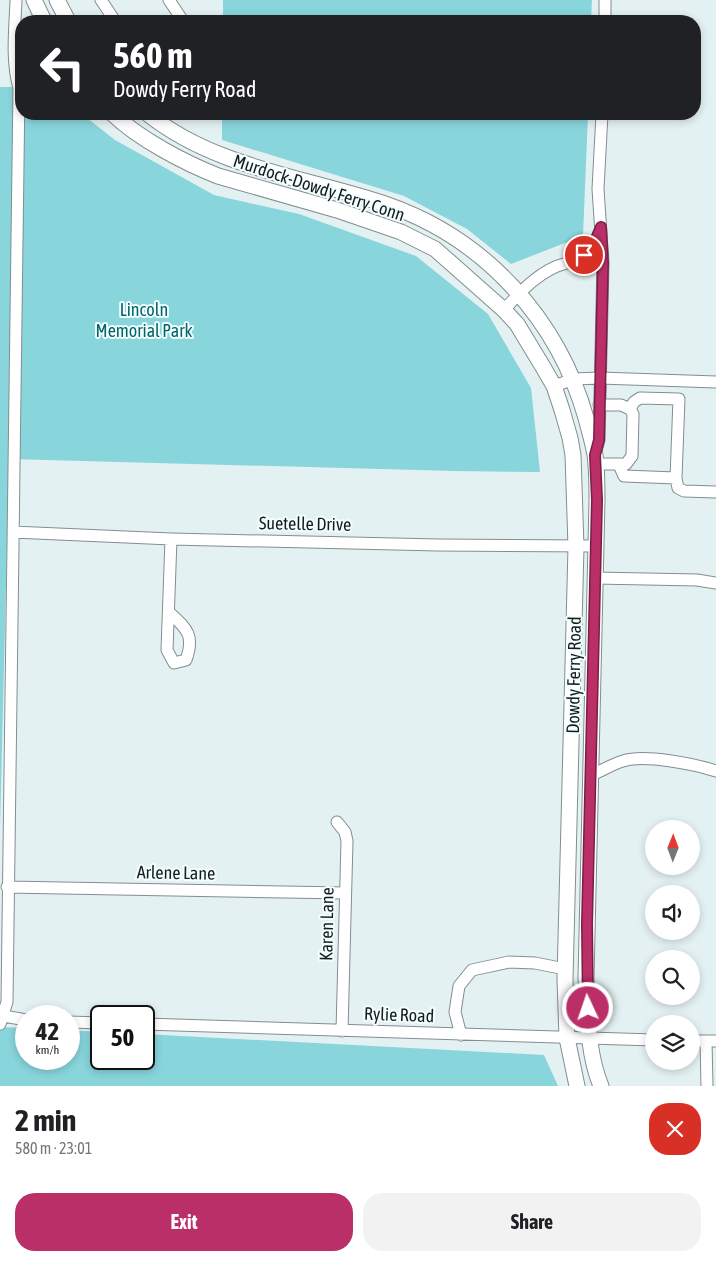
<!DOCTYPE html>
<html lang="en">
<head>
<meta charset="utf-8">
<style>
  body { margin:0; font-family:"Asap Condensed",sans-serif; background:#f2f2f2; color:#202124; height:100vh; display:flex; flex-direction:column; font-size:19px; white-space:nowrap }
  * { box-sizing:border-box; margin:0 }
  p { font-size:16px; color:#757577 }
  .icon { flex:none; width:28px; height:28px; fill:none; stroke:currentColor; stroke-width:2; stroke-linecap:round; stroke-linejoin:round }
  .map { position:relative; height:1086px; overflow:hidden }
  .details { display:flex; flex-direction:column; background:#fff; flex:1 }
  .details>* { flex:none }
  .top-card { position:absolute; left:15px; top:15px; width:686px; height:105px; border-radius:20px; box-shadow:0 2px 8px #0003; background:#202124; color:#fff; overflow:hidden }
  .needle { width:32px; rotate:1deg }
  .tools { position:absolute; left:645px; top:820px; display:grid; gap:10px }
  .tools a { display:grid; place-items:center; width:55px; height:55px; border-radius:50%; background:#fff; box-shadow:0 2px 8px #0003; font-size:25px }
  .speed { position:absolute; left:15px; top:1005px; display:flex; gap:10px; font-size:25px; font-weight:700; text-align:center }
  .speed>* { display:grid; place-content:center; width:65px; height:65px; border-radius:50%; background:#fff; box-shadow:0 2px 8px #0003; line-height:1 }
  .speed small { font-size:12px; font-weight:400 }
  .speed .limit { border:2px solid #111; border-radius:8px; background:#fff; color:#111 }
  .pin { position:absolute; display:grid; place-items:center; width:42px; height:42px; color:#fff; margin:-21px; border:2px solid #fff; border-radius:50%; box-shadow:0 1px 5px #0007 }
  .me { position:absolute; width:55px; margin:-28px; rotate:357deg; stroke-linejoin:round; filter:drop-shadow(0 0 4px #0008) }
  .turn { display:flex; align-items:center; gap:18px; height:105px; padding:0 15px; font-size:22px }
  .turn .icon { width:65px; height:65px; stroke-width:2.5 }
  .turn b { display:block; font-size:35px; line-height:42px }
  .round { display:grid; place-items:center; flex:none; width:52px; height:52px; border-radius:20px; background:#f2f2f2 }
  .headline { display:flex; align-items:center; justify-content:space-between; height:85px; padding:0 15px }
  h1 { font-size:30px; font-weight:700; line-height:38px }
  .primary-button { display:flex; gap:10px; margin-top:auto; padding:10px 15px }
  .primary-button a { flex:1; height:58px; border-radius:20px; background:#ba2f67; color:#fff; font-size:20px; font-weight:700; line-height:58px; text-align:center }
  .primary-button a+a { background:#f2f2f2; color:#202124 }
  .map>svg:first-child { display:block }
  .green { fill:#88d5dc }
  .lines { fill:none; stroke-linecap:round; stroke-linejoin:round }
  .minor-casing { stroke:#828e8f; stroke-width:13 }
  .major-casing { stroke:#828e8f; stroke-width:17 }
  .minor { stroke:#fff; stroke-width:11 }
  .major { stroke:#fff; stroke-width:15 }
  .route-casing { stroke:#791f43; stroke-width:12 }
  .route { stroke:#ba2f67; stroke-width:9 }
  .labels { text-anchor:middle; stroke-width:4; stroke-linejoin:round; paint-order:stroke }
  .street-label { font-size:18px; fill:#171c1c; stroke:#f3feff }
  .park-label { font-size:18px; fill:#04646a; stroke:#f3feff }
</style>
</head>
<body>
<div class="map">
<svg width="716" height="1086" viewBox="0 0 716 1086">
  <rect width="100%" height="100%" fill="#e4f1f2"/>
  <!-- green -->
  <path class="green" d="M223,0H592L591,21H223Z
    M0,87H21V114H82L115,140L214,195L299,214L416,256L488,314L531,388L540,472L454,471L9,459L0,830Z
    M222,114H588L583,236L511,264L467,229L404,196L222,140Z
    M0,1027L26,1028V1059H69V1030L101,1032V1059H144V1034L544,1055L558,1086H0Z"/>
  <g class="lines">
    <!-- minor casing -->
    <g class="minor-casing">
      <path id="minor" d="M101,0L115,21
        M169,0L181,18L180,21
        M605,21V0
        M574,263L594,244L600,231
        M504,310C521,291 541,269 567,263C578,261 591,263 603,263
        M554,386L574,379L600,378L716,382
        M596,451L599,440L603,263L598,189L602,114
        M596,464H626L632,456L633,414L630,409L621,405H599
        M619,465L624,476L676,478L679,399L640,398L634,402L630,409
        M676,478L678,488L684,491L716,492
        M13,532L171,539L438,545L595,546
        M595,578L697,580L716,583
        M169,612C187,629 195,635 186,660L174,663L167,650L171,539
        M591,775C602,771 612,764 623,761C645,754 694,764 716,771
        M337,822L345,832L347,841L342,1031
        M7,887L345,893
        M4,1016L26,1020
        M69,1022L101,1023
        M0,1024L7,1002L19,88C11,60 15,29 16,0
        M144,1024L654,1040
        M461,1035L455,1012L459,986L472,970L509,962L535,963L565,969
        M691,1041H716
        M706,1041L707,1086"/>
    </g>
    <!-- major casing -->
    <g class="major-casing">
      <path id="major" d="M34,0L44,21
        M57,0L68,21
        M113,114C139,139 185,163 218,176L337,210L401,232L435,249L504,310L517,324L543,367L554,386L562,410L570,438L573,455L576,547L565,979L567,1038L577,1086
        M148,114C215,168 309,178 388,205C485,239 558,319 586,418C589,430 593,443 595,455C597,470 597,485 597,500L586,978C588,1014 587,1052 601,1086"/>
    </g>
    <!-- minor -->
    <use href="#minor" class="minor"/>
    <!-- major -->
    <use href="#major" class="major"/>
  </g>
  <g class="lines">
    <!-- route casing -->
    <g class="route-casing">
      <path id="route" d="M584,255L594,244L601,227L603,263L599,440L595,455L597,500L587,924L588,1008"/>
    </g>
    <!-- route -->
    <use href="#route" class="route"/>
  </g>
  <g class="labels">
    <!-- street labels -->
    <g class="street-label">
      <text transform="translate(319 188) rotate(18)" y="6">Murdock-Dowdy Ferry Conn</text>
      <text transform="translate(305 524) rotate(1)" y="6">Suetelle Drive</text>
      <text transform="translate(574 675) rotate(-89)" y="6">Dowdy Ferry Road</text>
      <text transform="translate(176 873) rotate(1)" y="6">Arlene Lane</text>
      <text transform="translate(327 924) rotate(-89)" y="6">Karen Lane</text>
      <text transform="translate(399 1015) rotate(2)" y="6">Rylie Road</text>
    </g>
    <!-- park labels -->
    <g class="park-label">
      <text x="144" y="316">Lincoln<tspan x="144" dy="21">Memorial Park</tspan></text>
    </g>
  </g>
</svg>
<div class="tools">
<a><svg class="needle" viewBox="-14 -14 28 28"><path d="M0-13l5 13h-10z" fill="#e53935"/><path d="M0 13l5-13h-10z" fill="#757577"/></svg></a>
<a><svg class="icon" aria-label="sound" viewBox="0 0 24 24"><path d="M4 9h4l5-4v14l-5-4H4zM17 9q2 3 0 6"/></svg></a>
<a><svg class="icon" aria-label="search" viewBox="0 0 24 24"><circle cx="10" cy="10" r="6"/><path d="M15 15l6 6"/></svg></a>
<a><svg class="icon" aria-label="layers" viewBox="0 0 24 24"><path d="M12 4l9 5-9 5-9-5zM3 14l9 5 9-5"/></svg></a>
</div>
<div class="speed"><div>42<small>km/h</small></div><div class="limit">50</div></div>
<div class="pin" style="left:584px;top:255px;background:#d93025"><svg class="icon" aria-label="arrive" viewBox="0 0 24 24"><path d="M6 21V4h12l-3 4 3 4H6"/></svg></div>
<svg class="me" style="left:588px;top:1008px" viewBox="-20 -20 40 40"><circle r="17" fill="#ba2f67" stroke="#fff" stroke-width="3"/><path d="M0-11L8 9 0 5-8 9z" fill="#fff"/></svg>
<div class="top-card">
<div class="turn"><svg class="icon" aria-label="left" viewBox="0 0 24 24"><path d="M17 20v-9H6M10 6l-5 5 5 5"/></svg><div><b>560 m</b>Dowdy Ferry Road</div></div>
</div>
</div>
<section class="details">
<div class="headline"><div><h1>2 min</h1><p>580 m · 23:01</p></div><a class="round" style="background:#d93025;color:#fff"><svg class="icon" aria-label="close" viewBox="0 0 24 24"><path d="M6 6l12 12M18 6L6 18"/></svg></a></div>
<div class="primary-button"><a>Exit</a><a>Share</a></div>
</section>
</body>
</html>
